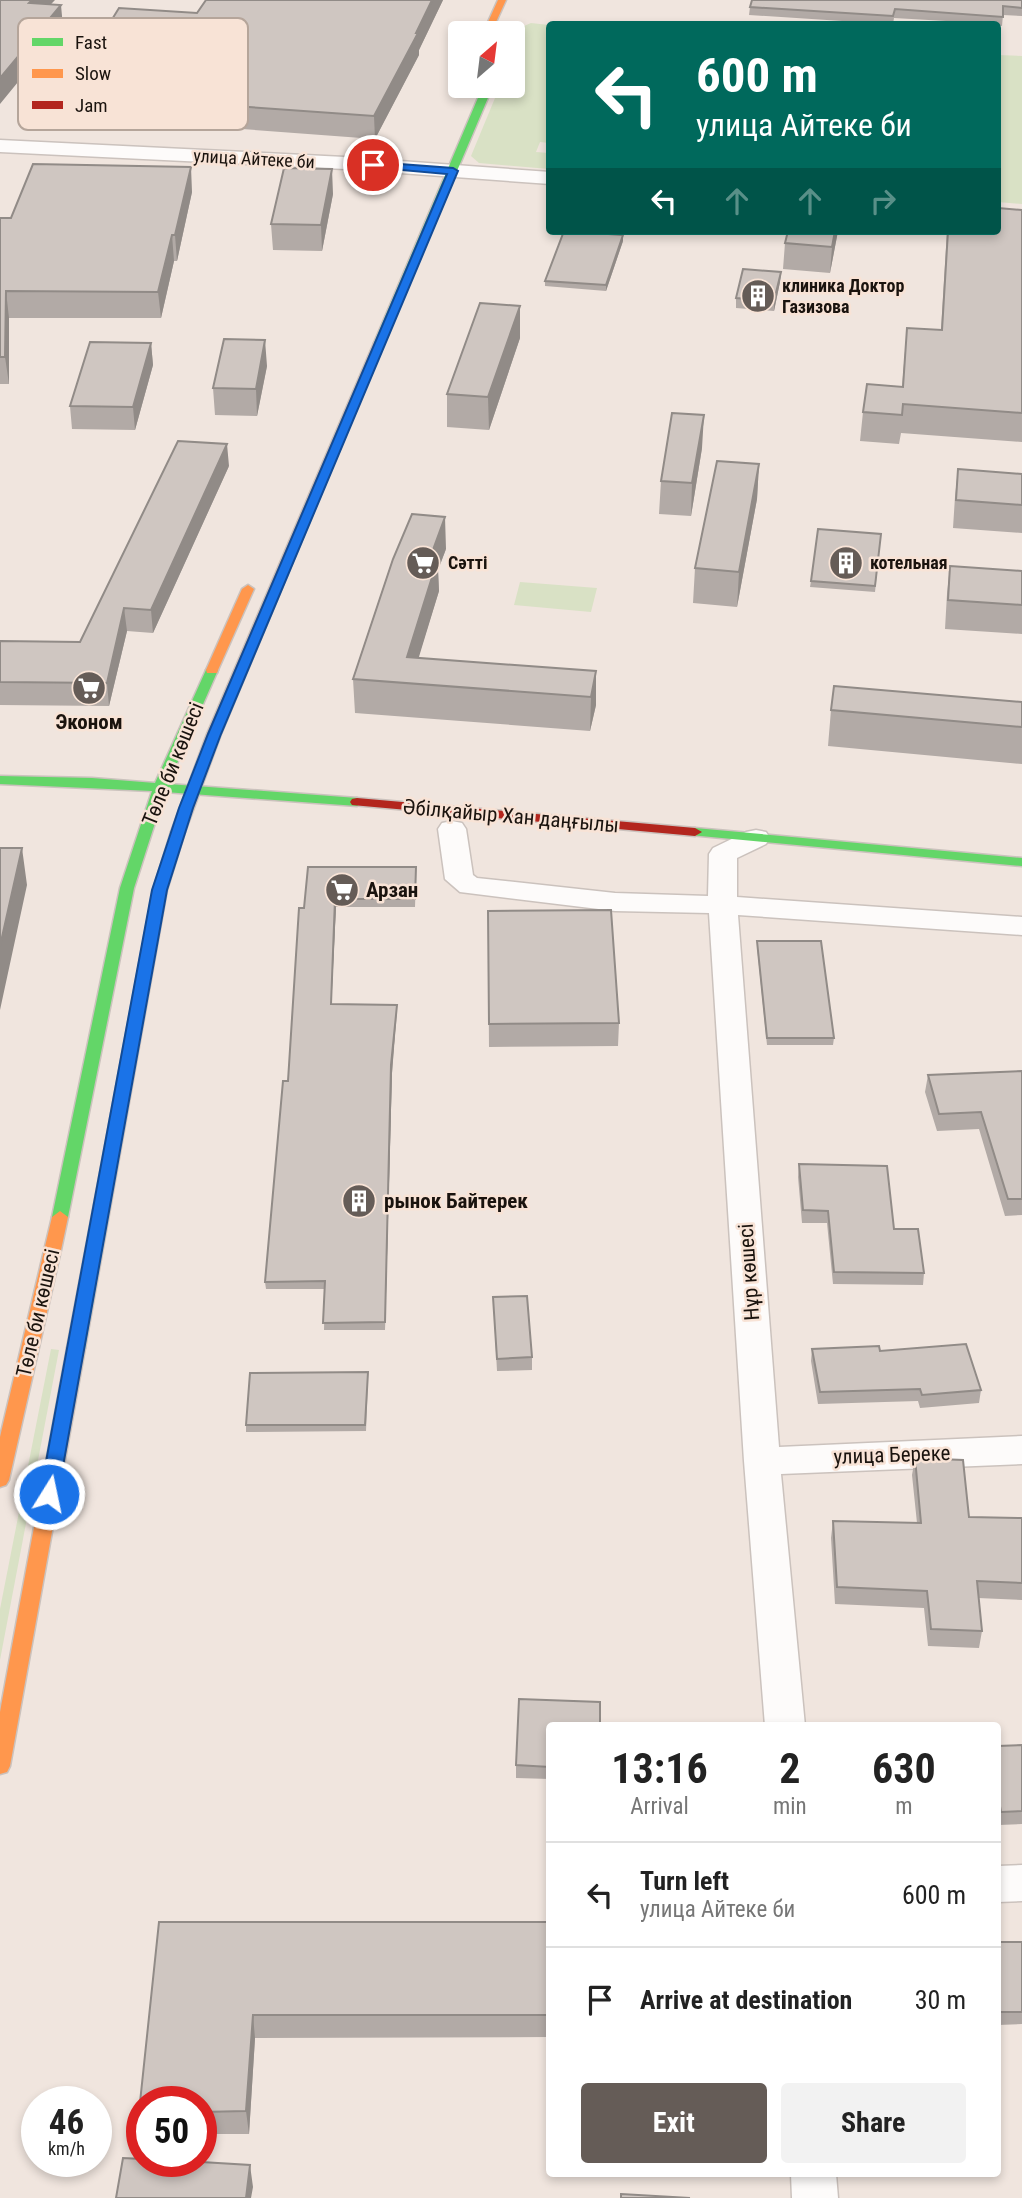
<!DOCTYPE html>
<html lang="en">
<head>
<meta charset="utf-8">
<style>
  body { margin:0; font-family:"Roboto Condensed",sans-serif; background:#f2f2f2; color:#222; height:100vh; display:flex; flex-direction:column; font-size:26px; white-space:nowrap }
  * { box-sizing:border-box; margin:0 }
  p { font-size:23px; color:#767676 }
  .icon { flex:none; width:38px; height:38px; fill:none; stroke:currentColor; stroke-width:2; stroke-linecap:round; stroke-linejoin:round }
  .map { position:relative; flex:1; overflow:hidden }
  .side { position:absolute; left:546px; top:1722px; width:455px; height:455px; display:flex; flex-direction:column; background:#fff; border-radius:7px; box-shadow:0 4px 10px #0003 }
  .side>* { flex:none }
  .hud { position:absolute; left:546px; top:21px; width:455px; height:214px; border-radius:7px; box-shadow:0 4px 10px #0003; background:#00695c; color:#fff; overflow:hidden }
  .needle { width:46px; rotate:28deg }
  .fabs { position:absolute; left:448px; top:21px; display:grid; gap:14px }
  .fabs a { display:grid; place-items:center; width:77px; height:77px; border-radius:7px; background:#fff; box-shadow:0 4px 10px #0003; font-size:35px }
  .speed { position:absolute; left:21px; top:2086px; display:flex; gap:14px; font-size:35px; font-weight:700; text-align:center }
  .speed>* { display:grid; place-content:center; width:91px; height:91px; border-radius:50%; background:#fff; box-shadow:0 4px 10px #0003; line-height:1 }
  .speed small { font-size:18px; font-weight:400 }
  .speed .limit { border:10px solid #d22; background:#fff; color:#111 }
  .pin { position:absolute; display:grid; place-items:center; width:60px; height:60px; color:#fff; margin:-30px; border:4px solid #fff; border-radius:50%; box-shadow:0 2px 7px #0007 }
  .me { position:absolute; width:77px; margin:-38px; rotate:10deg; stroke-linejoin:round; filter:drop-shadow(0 0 5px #0008) }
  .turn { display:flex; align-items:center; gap:24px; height:147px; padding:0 35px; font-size:32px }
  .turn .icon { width:91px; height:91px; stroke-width:2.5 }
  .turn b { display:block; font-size:49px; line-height:60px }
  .lanes { display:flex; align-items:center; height:66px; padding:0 35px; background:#0003; justify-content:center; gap:35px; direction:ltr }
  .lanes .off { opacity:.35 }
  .eta { display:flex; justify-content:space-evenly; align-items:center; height:119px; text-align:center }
  .eta b { font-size:42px; font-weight:700; line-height:49px }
  .button { display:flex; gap:14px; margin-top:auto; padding:14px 35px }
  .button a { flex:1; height:80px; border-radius:7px; background:#655c57; color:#fff; font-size:28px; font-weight:700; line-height:80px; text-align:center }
  .button a+a { background:#f2f2f2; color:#222 }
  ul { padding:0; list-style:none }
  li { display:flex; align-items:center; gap:21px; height:105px; padding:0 35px; border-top:2px solid #e0e0e0 }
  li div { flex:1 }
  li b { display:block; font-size:26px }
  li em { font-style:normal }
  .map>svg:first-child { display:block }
  .green { fill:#d9e1c5 }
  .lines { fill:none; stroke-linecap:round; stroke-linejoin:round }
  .street-casing { stroke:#cbc2bd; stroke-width:3 }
  .fast-casing { stroke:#cbc2bd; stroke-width:3 }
  .slow-casing { stroke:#cbc2bd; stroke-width:3 }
  .jam-casing { stroke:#cbc2bd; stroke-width:3 }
  .street { fill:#fdfbfa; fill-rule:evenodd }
  .fast { fill:#63d668; fill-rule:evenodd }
  .slow { fill:#ff974d; fill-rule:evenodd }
  .jam { fill:#b3261e; fill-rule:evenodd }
  .wall { fill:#b2aaa6 }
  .shaded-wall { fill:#918b87 }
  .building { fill:#cfc6c1; stroke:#918b87; stroke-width:2 }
  .route { fill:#1a73e8; stroke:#114b97; stroke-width:2 }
  .labels { text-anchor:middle; stroke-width:5; stroke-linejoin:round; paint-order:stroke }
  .far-street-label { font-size:18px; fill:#1a130e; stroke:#f8e3d6 }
  .far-poi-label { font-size:18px; font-weight:bold; fill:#1a130e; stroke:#f8e3d6; text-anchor:start }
  .poi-label { font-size:21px; font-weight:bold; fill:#1a130e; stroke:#f8e3d6; text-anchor:start }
  .street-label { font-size:21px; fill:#1a130e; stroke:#f8e3d6 }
  .key { fill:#f8e3d6; stroke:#b5a59a; stroke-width:2 }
  .key-label { font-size:19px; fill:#1a130e }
</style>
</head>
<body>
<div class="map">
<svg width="1022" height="2198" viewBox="0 0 1022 2198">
  <rect width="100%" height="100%" fill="#f0e5de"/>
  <!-- green -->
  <path class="green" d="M531,23L549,25V143L540,142L536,152L549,153V169L479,163L471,156L500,86H513V53L524,26Z
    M998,55L1022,56V204L998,202Z
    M520,582L597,588L591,612L514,605Z
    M51,1349L59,1350L0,1660V1609Z"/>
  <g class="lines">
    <!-- street casing -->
    <g class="street-casing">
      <path id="street" d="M0,140L345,157L550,172V184L345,169L0,152Z
        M452,821L462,823L466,829L473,875L477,878L615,893L708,896L709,854L713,848L746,832L756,830L766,832L770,838L766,844L737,858V897L1022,917V935L738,915L779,1447L1022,1436V1464L781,1474L805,1726H765L744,1461L709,913L615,911L460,892L445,879L438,829L442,823Z
        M1022,1865V1901L998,1902V1866Z
        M791,2174H836L838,2198H792Z"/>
    </g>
    <!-- fast casing -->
    <g class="fast-casing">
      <path id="fast" d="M483,86H493L384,343L375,345L374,343Z
        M212,666L218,670L168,784L357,798L364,802L357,806L165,792L134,888L68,1217L60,1223L52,1217L120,888L152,791L0,784V776L92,778L155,783L206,670Z
        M178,828L185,832L167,890L85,1348L82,1352H70L67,1348L153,890L171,832Z
        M695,828L1022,858V866L690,835L688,832L690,829Z"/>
    </g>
    <!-- slow casing -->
    <g class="slow-casing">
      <path id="slow" d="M498,0H506L491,33H483Z
        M379,340L384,343L221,734L185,832L178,836L173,835L171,832L207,734L374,343Z
        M248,585L254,589L218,670L217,673H207L206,670L242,589Z
        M60,1211L68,1217L61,1250L9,1480L6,1485L0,1487V1437L52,1217Z
        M76,1342L82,1344L85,1348L10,1766L7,1772L0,1774V1712L67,1348L70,1344Z"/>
    </g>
    <!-- jam casing -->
    <g class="jam-casing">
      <path id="jam" d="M357,798L695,828L702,832L695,836L352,805L350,802L352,799Z"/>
    </g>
    <!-- street -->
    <use href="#street" class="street"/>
    <!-- fast -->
    <use href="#fast" class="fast"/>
    <!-- slow -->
    <use href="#slow" class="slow"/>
    <!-- jam -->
    <use href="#jam" class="jam"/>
  </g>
  <!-- wall -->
  <path class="wall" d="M206,0H443L419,50V55L375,139L68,116L66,94L197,13Z
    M1022,0V16L1003,15L1002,26L998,25V24L894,18L893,24H888L749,15L750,7Z
    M192,192L177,261H174L161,318H9V384H0V218H11Z
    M333,194L322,251L273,250L271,224Z
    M1022,210V442L901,433L899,444L860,441L863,412L902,387L907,328L941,330L947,231H998Z
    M838,231L830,273L783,269L785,243Z
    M623,241L606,291L545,286V281Z
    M781,272L780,282L774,311L736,308V298Z
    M520,306V338L489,430L447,427V394Z
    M151,343L153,365L135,430L72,429L70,406Z
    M267,366L257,416L215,415L213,388Z
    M702,448L691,516L659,514L661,481Z
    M759,464L757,499L737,607L693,603L695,568Z
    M229,466L153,633L127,631L109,706L0,705V641L80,642Z
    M958,469L1022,474V533L953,528L955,497Z
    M881,534L875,592L810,587L811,581Z
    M446,549L438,570L439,591L418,658L596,671V705L590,731L355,713L353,679Z
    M950,566L1022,571V634L945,629L947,594Z
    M1022,702V764L828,746L831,710Z
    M416,875L415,907H336L331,1004L397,1005V1012L392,1073L385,1330H324L325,1289H266L265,1282L288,1081L304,908Z
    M488,911L619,1023L618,1046L489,1047Z
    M757,941L834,1038L833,1045H767L757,947Z
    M1022,1071V1215L1005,1216L979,1129L937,1131L925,1092L928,1075Z
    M799,1164L894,1229L924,1273L923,1285L833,1284L827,1223H802L798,1177Z
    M493,1297L532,1357V1370L497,1371Z
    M812,1349L880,1351L981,1390L979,1403L920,1408L918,1401L818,1404L811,1361Z
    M368,1379L366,1431L246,1432V1425Z
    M915,1458L969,1517L1022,1518V1600L978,1598L982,1631L979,1648L928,1646L924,1608L835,1604L831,1538L833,1521L917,1523L912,1475Z
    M550,1726V1779L516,1778V1765Z
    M1022,1745V1824L999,1825L998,1820V1746Z
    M159,1922H550V2037L255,2038L249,2134H201V2102H142V2128L139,2112Z
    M998,1942H1022V2024L998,2025Z"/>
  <!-- shaded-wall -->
  <path class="shaded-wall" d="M32,0H55L31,25L29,3Z
    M432,0H443L419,50V55L375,139L374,116Z
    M61,5L63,27L0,104V78Z
    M191,167L192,192L177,261L175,235Z
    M332,169L333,194L322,251L321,225Z
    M835,231H838L830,273L832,247Z
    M172,235L174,261L161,318L158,292Z
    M623,235V241L606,291V285Z
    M781,272L780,282L774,311V301Z
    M6,291L9,318V384L5,357Z
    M520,306V338L489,430L488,397Z
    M265,340L267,366L257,416L256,389Z
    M151,343L153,365L135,430L133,407Z
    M704,415L702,448L691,516L692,483Z
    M227,444L229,466L153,633L151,610Z
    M759,464L757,499L737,607L739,572Z
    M445,517L446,549L438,570L439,591L411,683L407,657L430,558Z
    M124,608L127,631L109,706L107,683Z
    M596,671V705L590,731L591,697Z
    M22,848L27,885L0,1010V946Z
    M335,899L336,907L331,1011V1004Z
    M397,1005L392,1073L385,1330L391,1065Z
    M253,2015L255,2038L249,2134L246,2111Z
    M250,2165L253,2187L251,2198H246Z"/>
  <!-- building -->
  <path class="building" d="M0,0H32L29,3L61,5L0,78Z
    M206,0H432L416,33H418L374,116L66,94L119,8L197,13Z
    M752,0H1022V8L1003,6V17L895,9L893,16L750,7Z
    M33,164L191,167L175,235H172L158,292L6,291L5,357H0V218H11Z
    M284,168L332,169L321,225L271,224Z
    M998,208L1022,210V413L903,404L902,415L863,412L867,384L903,387L907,328L942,330L948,231H998Z
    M564,231L623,235L606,285L545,281Z
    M788,231H835L832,247L785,243Z
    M743,269L781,272L774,301L736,298Z
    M480,303L520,306L488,397L447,394Z
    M224,339L265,340L256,389L213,388Z
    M90,342L151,343L133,407L70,406Z
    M672,413L704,415L692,483L661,481Z
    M178,441L227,444L151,610L124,608L107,683L0,682V641L80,642Z
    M717,461L759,464L739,572L695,568Z
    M958,469L1022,474V505L956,500Z
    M412,514L445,517L430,558H438L407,657L596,671L591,697L353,679L393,559Z
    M818,529L881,534L875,586L811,581Z
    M950,566L1022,571V605L948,600Z
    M834,686L1022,702V727L831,710Z
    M0,848H22L0,946Z
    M308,867H416L415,899H335L331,1004L397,1005L391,1065L385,1322L323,1323L325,1281L265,1282L283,1081H288L299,908H304Z
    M611,910L619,1023L489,1024L488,911Z
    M757,941H821L834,1038H767Z
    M1022,1071V1199H1008L981,1112L939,1114L928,1075Z
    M799,1164L887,1166L894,1229H918L924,1273L834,1272L828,1211L803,1210Z
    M527,1296L532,1357L497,1359L493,1297Z
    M966,1344L981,1390L922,1395L920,1389L820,1392L812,1349L879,1346L880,1351Z
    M368,1372L365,1425H246L250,1373Z
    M915,1458L963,1460L969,1517L1022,1518V1583L977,1581L982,1631L931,1629L927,1591L837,1587L833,1521L921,1523Z
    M519,1699L600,1702V1726H550V1767L516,1765Z
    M1022,1745V1811L1001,1812L998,1795V1746Z
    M159,1922H550V2015H253L246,2111L201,2112V2102H142V2112H139Z
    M998,1942H1022V2012H998Z
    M123,2158L142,2159V2161H185L250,2165L246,2198H116Z
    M621,2194L690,2198H621Z"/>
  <!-- route -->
  <path class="route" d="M373,162L453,168L458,171L221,734L193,808L167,890L58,1494L56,1499H42L40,1494L152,890L179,808L208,734L447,174L369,167L368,165Z"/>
  <!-- icons -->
  <defs>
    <g id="building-disc" transform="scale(1.75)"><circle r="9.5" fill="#655c57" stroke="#f8e3d6"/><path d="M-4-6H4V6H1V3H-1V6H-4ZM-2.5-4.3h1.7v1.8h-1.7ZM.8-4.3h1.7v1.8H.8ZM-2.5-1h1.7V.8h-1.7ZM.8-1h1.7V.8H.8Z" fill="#fff"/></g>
    <g id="supermarket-disc" transform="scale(1.75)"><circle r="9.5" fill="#655c57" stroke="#f8e3d6"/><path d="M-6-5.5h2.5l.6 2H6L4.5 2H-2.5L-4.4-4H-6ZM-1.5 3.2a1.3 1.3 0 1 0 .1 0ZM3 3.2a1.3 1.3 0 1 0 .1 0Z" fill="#fff"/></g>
  </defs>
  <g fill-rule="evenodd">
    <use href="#building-disc" x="758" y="296"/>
    <use href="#supermarket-disc" x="423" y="563"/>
    <use href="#building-disc" x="846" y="563"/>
    <use href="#supermarket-disc" x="89" y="688"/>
    <use href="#supermarket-disc" x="342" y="890"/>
    <use href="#building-disc" x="359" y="1201"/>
  </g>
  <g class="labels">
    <!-- far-street labels -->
    <g class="far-street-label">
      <text transform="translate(254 159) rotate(3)" y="6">улица Айтеке би</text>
    </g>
    <!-- far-poi labels -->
    <g class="far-poi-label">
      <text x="782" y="292">клиника Доктор<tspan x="782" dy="21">Газизова</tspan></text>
      <text x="448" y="569">Cәтті</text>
      <text x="870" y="569">котельная</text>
    </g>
    <!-- poi labels -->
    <g class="poi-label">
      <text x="89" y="729" text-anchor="middle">Эконом</text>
      <text x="366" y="897">Арзан</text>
      <text x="384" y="1208">рынок Байтерек</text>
    </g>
    <!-- street labels -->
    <g class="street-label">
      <text transform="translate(173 764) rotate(-68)" y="7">Төле би көшесі</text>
      <text transform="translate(511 816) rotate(5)" y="7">Әбілқайыр Хан даңғылы</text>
      <text transform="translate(749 1272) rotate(-94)" y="7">Нұр көшесі</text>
      <text transform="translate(38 1313) rotate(-77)" y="7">Төле би көшесі</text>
      <text transform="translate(892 1455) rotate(-2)" y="7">улица Береке</text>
    </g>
  </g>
  <!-- legend -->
  <rect x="18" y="18" width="230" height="112" rx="10" class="key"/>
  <rect x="32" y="38" width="31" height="8" fill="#63d668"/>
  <rect x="32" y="69" width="31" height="9" fill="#ff974d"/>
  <rect x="32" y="101" width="31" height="8" fill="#b3261e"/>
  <g class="key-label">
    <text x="75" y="49">Fast</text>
    <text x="75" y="80">Slow</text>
    <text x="75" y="112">Jam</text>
  </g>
</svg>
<div class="fabs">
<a><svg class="needle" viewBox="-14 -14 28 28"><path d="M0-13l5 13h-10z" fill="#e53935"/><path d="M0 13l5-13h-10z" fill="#767676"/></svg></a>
</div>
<div class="speed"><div>46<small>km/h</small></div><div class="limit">50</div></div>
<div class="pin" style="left:373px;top:165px;background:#d93025"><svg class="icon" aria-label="arrive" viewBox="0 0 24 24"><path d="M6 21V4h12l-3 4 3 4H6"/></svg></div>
<svg class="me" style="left:49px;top:1494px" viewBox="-20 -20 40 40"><circle r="17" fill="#1a73e8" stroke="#fff" stroke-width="3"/><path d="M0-11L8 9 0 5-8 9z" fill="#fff"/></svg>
<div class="hud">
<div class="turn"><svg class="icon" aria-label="left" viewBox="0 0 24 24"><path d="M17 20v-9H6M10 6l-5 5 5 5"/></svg><div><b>600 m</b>улица Айтеке би</div></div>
<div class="lanes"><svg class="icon" aria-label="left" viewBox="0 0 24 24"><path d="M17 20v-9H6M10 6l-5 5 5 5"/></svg><svg class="icon off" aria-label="ahead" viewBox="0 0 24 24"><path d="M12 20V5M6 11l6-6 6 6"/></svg><svg class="icon off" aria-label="ahead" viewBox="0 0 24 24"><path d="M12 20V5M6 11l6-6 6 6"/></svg><svg class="icon off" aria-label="right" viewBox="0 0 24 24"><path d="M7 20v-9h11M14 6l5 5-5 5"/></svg></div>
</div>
<section class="side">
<div class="eta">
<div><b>13:16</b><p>Arrival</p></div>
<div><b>2</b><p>min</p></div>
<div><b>630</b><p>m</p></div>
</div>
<ul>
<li><svg class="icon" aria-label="left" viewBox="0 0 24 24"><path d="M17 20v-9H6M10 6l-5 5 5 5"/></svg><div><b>Turn left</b><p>улица Айтеке би</p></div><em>600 m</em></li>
<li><svg class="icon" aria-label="arrive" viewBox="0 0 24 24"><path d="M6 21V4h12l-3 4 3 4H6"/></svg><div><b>Arrive at destination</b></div><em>30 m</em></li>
</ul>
<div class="button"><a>Exit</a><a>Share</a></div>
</section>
</div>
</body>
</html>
